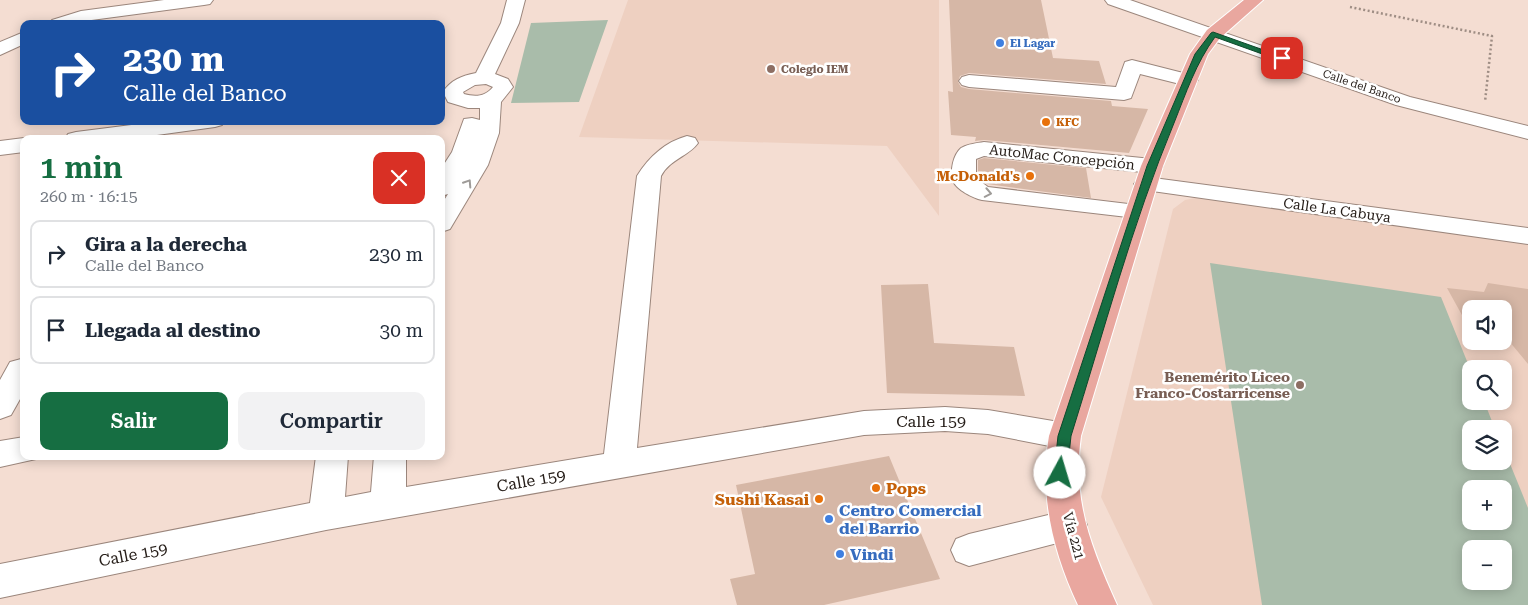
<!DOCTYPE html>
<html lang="es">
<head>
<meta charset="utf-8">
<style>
  body { margin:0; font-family:"Roboto Serif",serif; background:#f2f2f3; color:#1f2937; height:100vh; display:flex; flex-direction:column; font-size:19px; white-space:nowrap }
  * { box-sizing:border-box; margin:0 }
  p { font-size:16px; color:#747a83 }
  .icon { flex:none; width:28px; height:28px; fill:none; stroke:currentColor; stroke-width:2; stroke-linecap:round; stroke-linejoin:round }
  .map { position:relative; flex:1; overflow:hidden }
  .details { position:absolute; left:20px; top:135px; width:425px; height:325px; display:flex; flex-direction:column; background:#fff; border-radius:10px; box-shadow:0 2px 12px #0003 }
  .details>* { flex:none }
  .top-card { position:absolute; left:20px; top:20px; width:425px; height:105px; border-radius:10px; box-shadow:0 2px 12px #0003; background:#1a4fa0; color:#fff; overflow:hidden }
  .tools { position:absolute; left:1462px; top:300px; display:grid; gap:10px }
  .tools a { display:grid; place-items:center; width:50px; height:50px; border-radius:10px; background:#fff; box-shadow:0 2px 12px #0003; font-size:25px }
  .pin { position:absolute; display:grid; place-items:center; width:42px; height:42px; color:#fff; margin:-21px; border-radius:10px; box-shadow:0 2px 8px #0006 }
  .me { position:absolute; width:55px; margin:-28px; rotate:6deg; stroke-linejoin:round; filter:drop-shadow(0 0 4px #0008) }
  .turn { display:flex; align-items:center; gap:18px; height:105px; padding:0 20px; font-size:22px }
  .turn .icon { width:65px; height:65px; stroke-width:2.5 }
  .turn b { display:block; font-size:35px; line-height:42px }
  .round { display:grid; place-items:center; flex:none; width:52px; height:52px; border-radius:10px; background:#f2f2f3 }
  .summary { display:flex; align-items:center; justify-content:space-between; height:85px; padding:0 20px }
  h1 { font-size:30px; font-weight:600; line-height:38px; color:#166e42 }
  .button { display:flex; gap:10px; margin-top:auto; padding:10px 20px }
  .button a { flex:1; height:58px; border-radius:10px; background:#166e42; color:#fff; font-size:20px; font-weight:600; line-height:58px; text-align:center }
  .button a+a { background:#f2f2f3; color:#1f2937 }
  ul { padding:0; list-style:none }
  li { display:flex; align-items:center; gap:15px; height:68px; margin:0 10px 8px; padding:0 10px; border:2px solid #e0e1e3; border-radius:10px }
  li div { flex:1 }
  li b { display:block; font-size:19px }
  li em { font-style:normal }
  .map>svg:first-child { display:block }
  .built { fill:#eed0c1; fill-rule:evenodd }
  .green { fill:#a9bcaa; fill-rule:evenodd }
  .building { fill:#d6b7a6 }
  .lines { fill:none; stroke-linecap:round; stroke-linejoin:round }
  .minor-casing { stroke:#9b867c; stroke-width:2 }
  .major-casing { stroke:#fff; stroke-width:2 }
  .path { stroke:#9e8d84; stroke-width:2.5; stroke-dasharray:2 2.5; stroke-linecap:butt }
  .minor { fill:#fff; fill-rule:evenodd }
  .major { fill:#e9a79f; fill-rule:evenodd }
  .oneway { stroke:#9e9b98 }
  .route { fill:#166e42; stroke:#0e482b }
  .shop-dot { fill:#3f7fe0; stroke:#fff; stroke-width:2 }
  .education-dot { fill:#8d6e63; stroke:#fff; stroke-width:2 }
  .food-dot { fill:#e8710a; stroke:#fff; stroke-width:2 }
  .labels { text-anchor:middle; stroke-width:5; stroke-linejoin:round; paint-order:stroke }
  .far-shop-label { font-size:11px; font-weight:bold; fill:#366cbe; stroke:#fff; text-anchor:start }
  .far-education-label { font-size:11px; font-weight:bold; fill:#785e54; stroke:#fff; text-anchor:start }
  .far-street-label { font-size:11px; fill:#28201b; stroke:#fff }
  .far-food-label { font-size:11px; font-weight:bold; fill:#c56008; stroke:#fff; text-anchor:start }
  .street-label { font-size:14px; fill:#28201b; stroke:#fff }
  .food-label { font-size:14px; font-weight:bold; fill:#c56008; stroke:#fff; text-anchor:end }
  .education-label { font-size:14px; font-weight:bold; fill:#785e54; stroke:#fff; text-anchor:end }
  .near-street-label { font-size:16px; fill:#28201b; stroke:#fff }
  .near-food-label { font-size:16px; font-weight:bold; fill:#c56008; stroke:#fff; text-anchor:start }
  .near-shop-label { font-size:16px; font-weight:bold; fill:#366cbe; stroke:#fff; text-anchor:start }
</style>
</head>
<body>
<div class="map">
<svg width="1528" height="605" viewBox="0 0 1528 605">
  <rect width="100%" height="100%" fill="#f4ddd2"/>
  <!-- built -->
  <path class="built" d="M628,0H939V216L887,146L579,137Z
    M1200,197L1528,244V605H1153L1101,497L1173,209L1185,200ZM1471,309H1504V341H1471ZM1471,369H1504V401H1471ZM1471,429H1504V461H1471ZM1471,489H1504V521H1471ZM1471,549H1504V581H1471Z"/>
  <!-- green -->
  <path class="green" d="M608,20L579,102L511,103L531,23Z
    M1210,263L1441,297L1471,371V401H1484L1495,429H1471V461H1504V449L1528,508V605H1262ZM1471,489H1504V521H1471ZM1471,549H1504V581H1471Z"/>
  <!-- building -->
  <path class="building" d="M949,0H1041L1053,58L1099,61L1106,84L969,73L960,76L958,82L961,87L969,89L1111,101L1112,106L1148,109L1129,153L984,140L975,141L976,137L951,135L948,91L953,92Z
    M984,158L1086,168L1091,198L987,184L978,177V160Z
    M1488,283L1528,289V364L1504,335V309H1471V327L1468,326L1447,288L1484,292Z
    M928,284L934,343L1014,347L1025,396L887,393L881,285Z
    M889,456L940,579L824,605H737L730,579L755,574L736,485Z"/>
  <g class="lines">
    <!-- minor casing -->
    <g class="minor-casing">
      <path id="minor" d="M164,0H213L210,4L204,5L84,21L76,24H49L52,20L81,11Z
        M507,0H525L519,23L495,74L508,79L513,87L501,102L499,133L488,165L450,229L441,232V205L448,194L441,196V169L452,152L464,119L472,118L480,120V108H468L448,102L443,92C451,80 461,76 476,73L501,23ZM486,84L493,87C485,97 475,97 464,94L463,92L475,85Z
        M1105,0H1130L1410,97L1528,126V139L1396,105L1108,4Z
        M24,32V44L0,55V42Z
        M1132,60L1195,76L1198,80L1195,84L1188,86L1140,74L1131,98L1124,100L969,87L962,85L959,81L962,77L969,75L1116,87L1125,62Z
        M163,121H225L222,125L215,127L128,139H65L68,134L76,132Z
        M687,136L695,138L698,143C689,156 670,159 661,176L637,448L864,411L945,407L988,410L1065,423L1076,427L1081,436L1076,445L1065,449L988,434L945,431L864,435L326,530L0,598V564L310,503L316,456H348L345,497L371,492L374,456H406V487L604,454L637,176C649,157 665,142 687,136Z
        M24,138V152L0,155V141Z
        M984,142L1152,159L1160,161L1163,166L1160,171L1152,173L984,156L976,159V178L988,187L1145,206L1148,211L1145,216L1136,218L982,200C973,198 957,190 953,181C950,171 953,155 961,148C968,144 977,143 984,142Z
        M1146,177L1528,228V244L1138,189L1134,184L1138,179Z
        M21,359L24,360V392L11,415L0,419V380L10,362Z
        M24,437V456H37L36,459L0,467V441Z
        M1069,510L1081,514L1087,525L1081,536L1069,540L969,566L956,561L951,550L956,539L969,534Z"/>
    </g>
    <!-- major casing -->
    <g class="major-casing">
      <path id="major" d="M1244,0H1263L1220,38L1208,54L1163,166L1081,436C1072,501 1091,547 1117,605H1078C1053,552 1039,494 1049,436L1141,166L1190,54L1207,30Z"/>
    </g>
    <!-- path -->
    <path class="path" d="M1350,7L1492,36L1485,102"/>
    <!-- minor -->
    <use href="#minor" class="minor"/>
    <!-- major -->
    <use href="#major" class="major"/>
  </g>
  <!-- one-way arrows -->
  <defs><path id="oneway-chevron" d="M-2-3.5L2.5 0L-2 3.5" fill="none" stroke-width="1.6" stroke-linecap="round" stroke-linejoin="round" transform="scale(1.25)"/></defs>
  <g class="oneway">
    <use href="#oneway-chevron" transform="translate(468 183) rotate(-57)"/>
    <use href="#oneway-chevron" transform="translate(988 193) rotate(11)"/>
  </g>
  <!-- route -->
  <path class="route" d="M1213,32L1286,58L1279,60L1215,37C1196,63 1186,93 1174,123C1132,224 1104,331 1071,436L1067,473L1065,477L1060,479L1056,477L1054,473L1058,436L1147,166L1195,54L1211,33Z"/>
  <!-- markers -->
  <g class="shop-dot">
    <circle cx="1000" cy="43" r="5"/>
    <circle cx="829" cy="519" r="5"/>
    <circle cx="840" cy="554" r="5"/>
  </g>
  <g class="education-dot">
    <circle cx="771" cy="69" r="5"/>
    <circle cx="1300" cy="385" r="5"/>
  </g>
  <g class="food-dot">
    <circle cx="1046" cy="122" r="5"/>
    <circle cx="1030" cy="176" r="5"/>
    <circle cx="876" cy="488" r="5"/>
    <circle cx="819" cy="499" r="5"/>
  </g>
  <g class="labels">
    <!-- far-shop labels -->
    <g class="far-shop-label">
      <text x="1010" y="47">El Lagar</text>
    </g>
    <!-- far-education labels -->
    <g class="far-education-label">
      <text x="781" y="73">Colegio IEM</text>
    </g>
    <!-- far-street labels -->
    <g class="far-street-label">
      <text transform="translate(1362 86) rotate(19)" y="4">Calle del Banco</text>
    </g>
    <!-- far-food labels -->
    <g class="far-food-label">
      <text x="1056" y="126">KFC</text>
    </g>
    <!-- street labels -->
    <g class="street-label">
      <text transform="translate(1062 157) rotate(6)" y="5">AutoMac Concepción</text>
      <text transform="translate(1337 210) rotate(8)" y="5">Calle La Cabuya</text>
      <text transform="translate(1074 536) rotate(75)" y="5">Vía 221</text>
    </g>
    <!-- food labels -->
    <g class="food-label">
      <text x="1020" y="181">McDonald's</text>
    </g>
    <!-- education labels -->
    <g class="education-label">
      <text x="1290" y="382">Benemérito Liceo<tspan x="1290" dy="16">Franco-Costarricense</tspan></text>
    </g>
    <!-- near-street labels -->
    <g class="near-street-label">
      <text x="931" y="427">Calle 159</text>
      <text transform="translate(531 480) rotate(-10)" y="6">Calle 159</text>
      <text transform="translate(133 554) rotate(-11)" y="6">Calle 159</text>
    </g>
    <!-- near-food labels -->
    <g class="near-food-label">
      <text x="886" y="494">Pops</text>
      <text x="809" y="505" text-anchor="end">Sushi Kasai</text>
    </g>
    <!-- near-shop labels -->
    <g class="near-shop-label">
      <text x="839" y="516">Centro Comercial<tspan x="839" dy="18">del Barrio</tspan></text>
      <text x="850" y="560">Vindi</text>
    </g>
  </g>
</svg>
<div class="tools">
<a><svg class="icon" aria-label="sound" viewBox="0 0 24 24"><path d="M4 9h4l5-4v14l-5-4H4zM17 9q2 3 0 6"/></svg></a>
<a><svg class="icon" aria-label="search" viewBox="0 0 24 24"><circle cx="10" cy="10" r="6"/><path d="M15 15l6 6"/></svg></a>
<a><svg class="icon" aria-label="layers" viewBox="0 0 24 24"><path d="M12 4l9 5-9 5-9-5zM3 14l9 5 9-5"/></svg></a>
<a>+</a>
<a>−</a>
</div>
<div class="pin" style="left:1282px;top:58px;background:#d93025"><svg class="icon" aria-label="arrive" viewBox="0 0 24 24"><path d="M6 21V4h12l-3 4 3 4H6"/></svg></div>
<svg class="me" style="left:1060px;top:473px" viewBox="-20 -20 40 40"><circle r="19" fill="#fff"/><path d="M0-13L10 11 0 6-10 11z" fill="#166e42"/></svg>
<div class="top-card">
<div class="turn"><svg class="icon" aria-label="right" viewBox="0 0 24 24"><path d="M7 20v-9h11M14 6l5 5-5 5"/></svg><div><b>230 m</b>Calle del Banco</div></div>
</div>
<section class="details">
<div class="summary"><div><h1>1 min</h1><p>260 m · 16:15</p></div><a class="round" style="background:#d93025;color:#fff"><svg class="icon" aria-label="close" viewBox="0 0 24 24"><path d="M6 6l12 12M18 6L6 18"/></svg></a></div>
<ul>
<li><svg class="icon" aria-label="right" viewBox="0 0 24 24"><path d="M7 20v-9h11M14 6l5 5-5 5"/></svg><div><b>Gira a la derecha</b><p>Calle del Banco</p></div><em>230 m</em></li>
<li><svg class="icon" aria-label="arrive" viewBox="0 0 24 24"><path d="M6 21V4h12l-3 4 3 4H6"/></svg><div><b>Llegada al destino</b></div><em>30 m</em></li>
</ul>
<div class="button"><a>Salir</a><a>Compartir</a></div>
</section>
</div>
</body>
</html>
